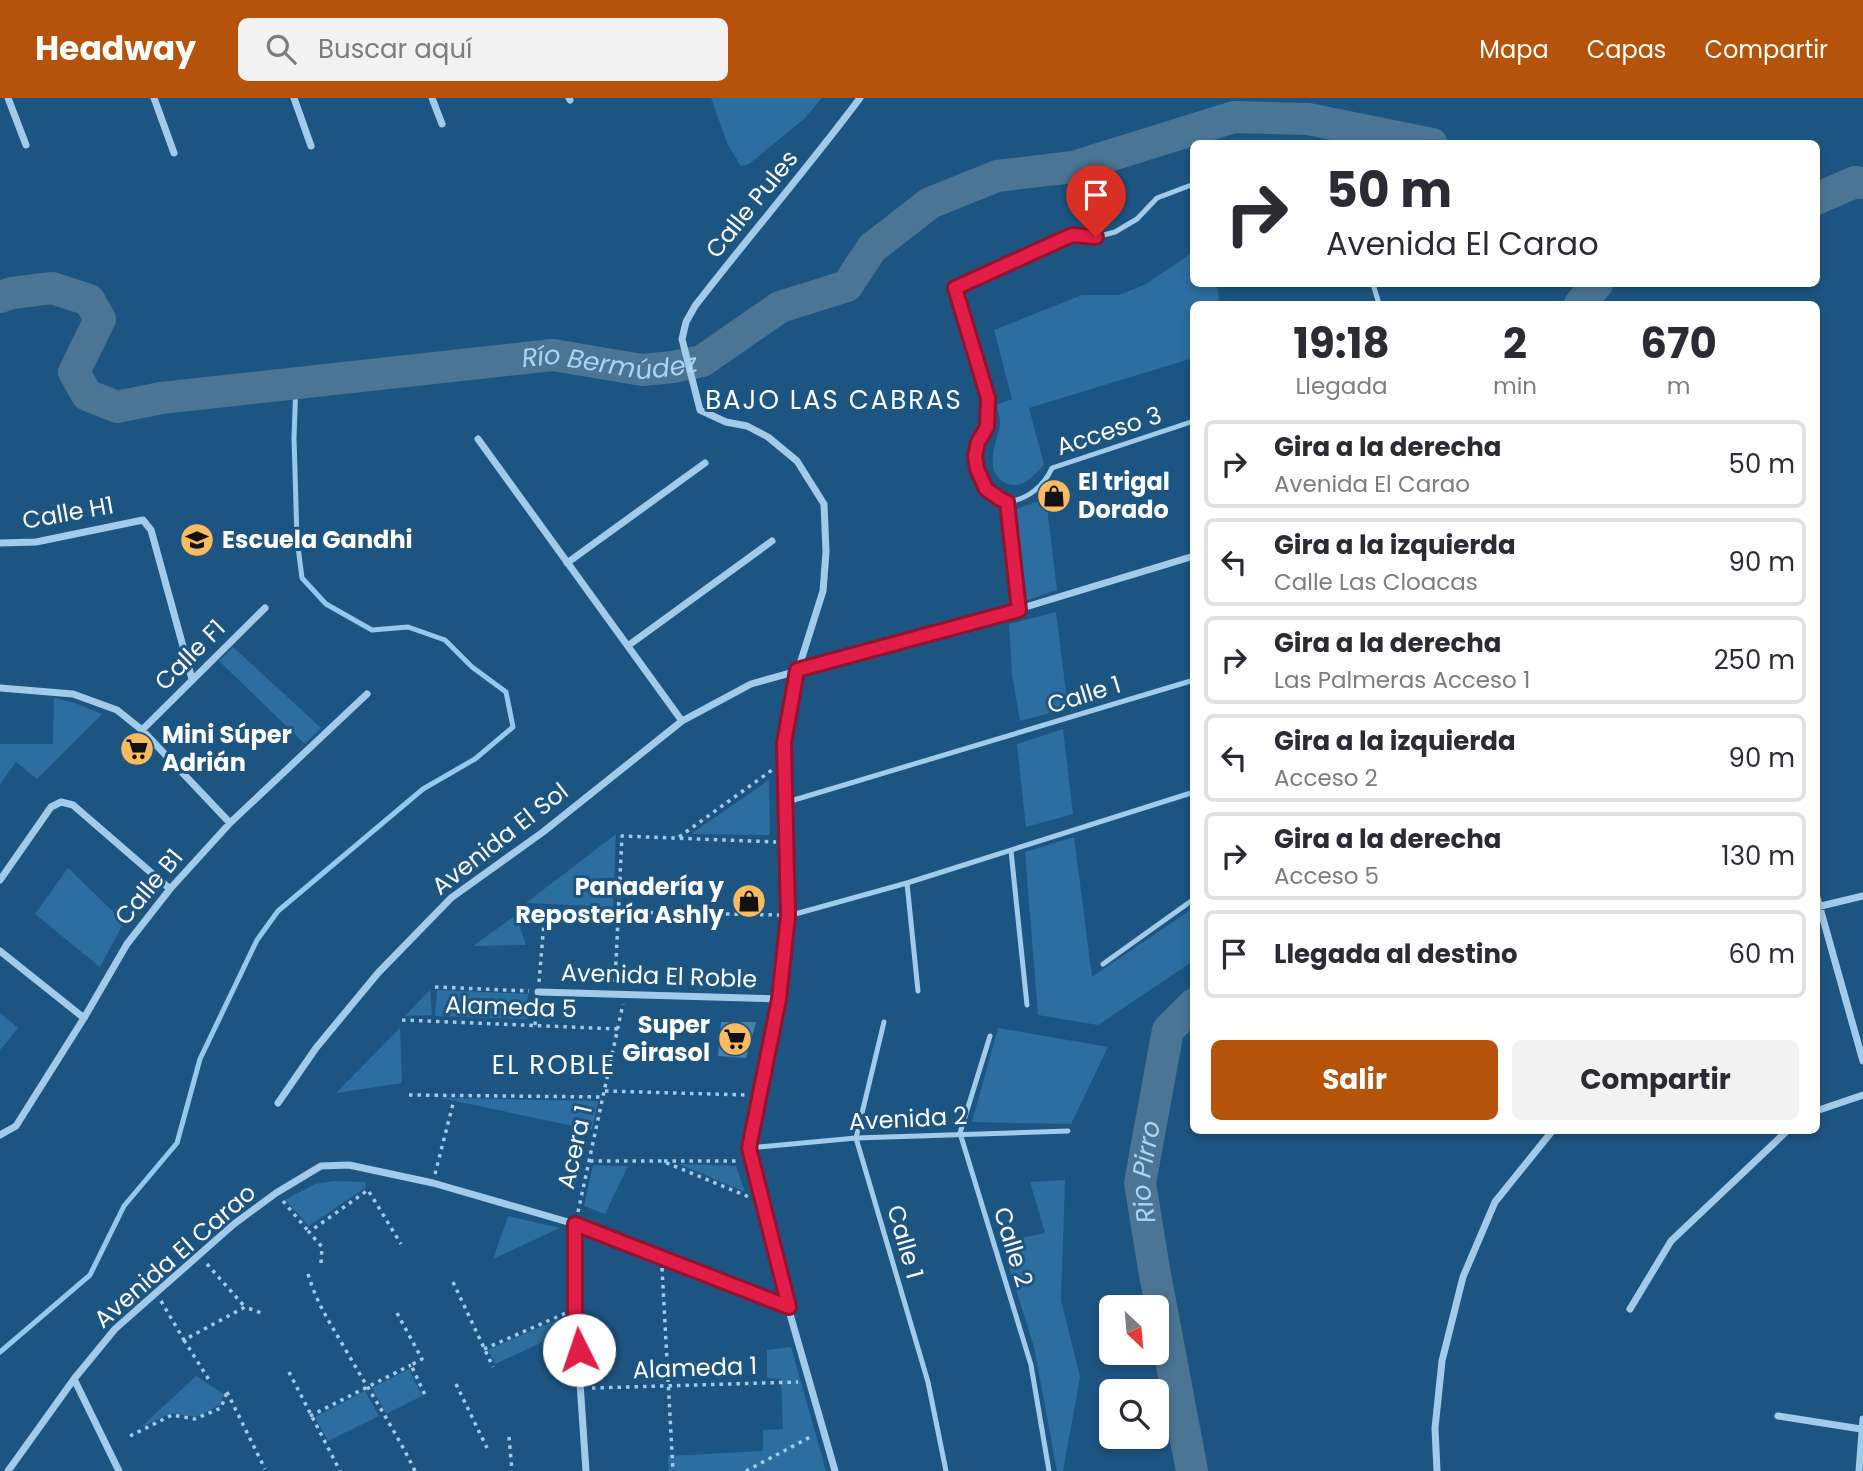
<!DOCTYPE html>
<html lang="es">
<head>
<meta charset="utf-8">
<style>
  body { margin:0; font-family:Poppins,sans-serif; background:#f2f2f3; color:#2b2b33; height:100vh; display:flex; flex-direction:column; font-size:26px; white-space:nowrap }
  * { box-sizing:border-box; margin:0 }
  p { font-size:23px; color:#7c7c81 }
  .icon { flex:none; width:38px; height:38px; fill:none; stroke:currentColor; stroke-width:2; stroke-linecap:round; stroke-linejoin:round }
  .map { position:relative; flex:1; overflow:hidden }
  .side { position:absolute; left:1190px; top:203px; width:630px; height:833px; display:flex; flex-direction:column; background:#fff; border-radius:10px; box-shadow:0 4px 10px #0003 }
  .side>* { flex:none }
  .guide { position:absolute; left:1190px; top:42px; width:630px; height:147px; border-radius:10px; box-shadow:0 4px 10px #0003; background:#fff; color:#2b2b33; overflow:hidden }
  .needle { width:46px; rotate:154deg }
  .controls { position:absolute; left:1099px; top:1197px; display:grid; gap:14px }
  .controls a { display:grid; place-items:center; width:70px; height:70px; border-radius:10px; background:#fff; box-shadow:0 4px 10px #0003; font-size:35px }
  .pin { position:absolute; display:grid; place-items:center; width:60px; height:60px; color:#fff; margin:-72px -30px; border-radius:50% 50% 50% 0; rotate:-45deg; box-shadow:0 0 7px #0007 }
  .pin .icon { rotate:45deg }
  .me { position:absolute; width:77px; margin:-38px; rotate:356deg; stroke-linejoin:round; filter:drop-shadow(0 0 5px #0008) }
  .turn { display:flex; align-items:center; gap:24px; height:147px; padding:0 21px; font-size:32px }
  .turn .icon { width:91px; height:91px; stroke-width:2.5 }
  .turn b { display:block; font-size:49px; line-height:60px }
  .eta { display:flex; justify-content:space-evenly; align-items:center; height:119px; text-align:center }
  .eta b { font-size:42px; font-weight:700; line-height:49px }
  .action { display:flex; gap:14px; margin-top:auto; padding:14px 21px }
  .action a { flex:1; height:80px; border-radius:10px; background:#b45309; color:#fff; font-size:28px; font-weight:700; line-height:80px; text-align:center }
  .action a+a { background:#f2f2f3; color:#2b2b33 }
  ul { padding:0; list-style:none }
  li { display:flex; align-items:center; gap:21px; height:88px; margin:0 14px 10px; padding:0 7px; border:4px solid #e1e1e2; border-radius:10px }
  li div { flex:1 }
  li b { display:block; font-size:26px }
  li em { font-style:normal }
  header { display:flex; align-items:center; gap:42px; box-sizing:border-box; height:98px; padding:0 35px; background:#b45309; color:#fff }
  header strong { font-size:33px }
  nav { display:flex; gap:38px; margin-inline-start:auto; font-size:24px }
  .search { width:490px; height:63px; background:#f2f2f3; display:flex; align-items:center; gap:18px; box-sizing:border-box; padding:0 24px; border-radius:10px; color:#7c7c81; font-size:26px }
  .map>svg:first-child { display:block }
  .green { fill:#2c6e9f }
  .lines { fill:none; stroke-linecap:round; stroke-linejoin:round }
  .stream { stroke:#95c8ec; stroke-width:5 }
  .river { stroke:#4b7595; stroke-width:32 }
  .building { fill:#457fab }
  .path { stroke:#a2cbea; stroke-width:3.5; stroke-dasharray:3.5 5; stroke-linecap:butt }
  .lane { stroke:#a2cbea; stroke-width:5 }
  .street { stroke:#a2cbea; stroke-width:7 }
  .route-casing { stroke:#92132f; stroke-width:18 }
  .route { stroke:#e11d48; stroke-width:12 }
  .labels { text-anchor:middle; stroke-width:6; stroke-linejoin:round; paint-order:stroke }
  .street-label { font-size:24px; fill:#fff; stroke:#1d5582 }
  .poi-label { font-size:24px; font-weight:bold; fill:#fff; stroke:#1d5582; text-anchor:start }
  .water-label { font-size:26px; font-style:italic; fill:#add5f1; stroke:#1d5582 }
  .neighbourhood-label { font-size:26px; letter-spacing:2px; fill:#fff; stroke:#1d5582 }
</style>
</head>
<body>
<header>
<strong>Headway</strong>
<div class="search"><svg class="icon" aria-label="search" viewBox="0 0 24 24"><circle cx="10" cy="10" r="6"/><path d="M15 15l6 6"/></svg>Buscar aquí</div>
<nav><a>Mapa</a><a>Capas</a><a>Compartir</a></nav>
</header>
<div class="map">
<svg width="1863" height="1373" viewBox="0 0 1863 1373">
  <rect width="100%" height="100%" fill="#1d5582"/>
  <!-- green -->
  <path class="green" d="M711,0H822L804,21L749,66L741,68L728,47Z
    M1193,154L1194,186H1217L1219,203L1228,206H1194L1193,260L1029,310L1044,367C1034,377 1023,391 1008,386C982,376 996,346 1000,328C1001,321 998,313 996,307L1012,301L994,232L1082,197H1119L1146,186Z
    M1046,401L1057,492L1025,503L1013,412Z
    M1056,514L1068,610L1020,623L1012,577L1009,526Z
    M233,549L321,630L305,646L219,563Z
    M54,600L75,605L102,616L37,681L16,664L0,686V646H53Z
    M1063,631L1073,716L1026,729L1017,646Z
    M769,682L770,737L691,736Z
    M616,736L613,809L526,805Z
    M1074,739L1092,879L1193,810V863L1098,927L1038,917L1025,754Z
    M68,770L124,824L100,869L35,816Z
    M516,817L526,847L473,848Z
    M430,892L432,917L405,918Z
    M437,892L528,896L527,921L435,918Z
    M0,915L18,930L0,952Z
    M400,930L402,985L336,995Z
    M998,930L1108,949L1071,1026L972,1024Z
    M441,1000L598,1003L592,1032Z
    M679,1066L736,1068L745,1094Z
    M593,1067L628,1068L605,1116L584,1108Z
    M1065,1082L1061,1202L1080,1279L1063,1373H1057L1034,1249L1001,1144L1045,1135L1030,1084Z
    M333,1083L365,1084L366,1089L309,1128L285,1102L315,1086Z
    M508,1118L560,1130L493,1161Z
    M570,1216L571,1231L495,1266L488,1252Z
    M791,1249L826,1373H669L668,1358L763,1353V1332L783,1331L781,1281L767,1280V1252Z
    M409,1271L422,1298L386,1316L372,1290Z
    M196,1278L224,1296L220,1307L196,1319L171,1315L140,1330Z
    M365,1293L379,1318L328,1343L315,1319Z"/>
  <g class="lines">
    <!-- stream -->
    <path class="stream" d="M0,1254L90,1177L124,1108L177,1045L200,961L257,842L278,813L423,691L475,661L513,629L506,594L472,569L445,542L408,529L372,532L326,506L302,480L297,441L294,340L296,284"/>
    <!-- river -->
    <g class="river">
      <path d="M1816,101L1855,84L1863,85"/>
      <path id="s1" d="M0,199L12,195L52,190L89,202L100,221L74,274L87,297L117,309L161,300L553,257L642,272L673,269L702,263L780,209L847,188L872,150L930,105L997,78L1073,69L1234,19L1308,21L1432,46"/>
      <path d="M1580,206L1597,186"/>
      <path id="s2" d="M1192,1373L1154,1171L1140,1085L1168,932L1194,906"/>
    </g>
  </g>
  <!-- building -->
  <path class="building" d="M721,924H756L746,960L718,958Z"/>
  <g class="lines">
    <!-- path -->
    <path class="path" d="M679,739L772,672
      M522,812L779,817
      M539,884L545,813
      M615,884L622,738L776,744
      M435,889L529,893
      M402,922L618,931
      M535,927L537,905
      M605,993L748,997
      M409,997L604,999
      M590,1063H662L749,1099
      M664,1063H740
      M435,1076L453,1006
      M283,1103L309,1134
      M578,1114L623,906
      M321,1165L322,1149L309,1134L368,1092L401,1146
      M207,1166L245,1209
      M662,1170L673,1373
      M308,1176C317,1206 329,1223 344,1249C368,1291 394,1330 415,1373
      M453,1184L493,1269
      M161,1203L184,1242L245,1209L264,1216
      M397,1215L422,1261L411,1267L426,1299
      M184,1242L209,1282
      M484,1251L566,1215
      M289,1274L340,1373
      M456,1286L487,1350
      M592,1290L798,1284
      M227,1294L265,1371
      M310,1318L411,1267
      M130,1338L172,1317L195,1321L221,1310L227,1294
      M509,1339L512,1373
      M746,1373L812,1338"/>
    <!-- lane -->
    <path class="lane" d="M1373,186L1379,206
      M1008,404L1000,401L986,391L977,371L975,358L978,344L987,329L988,300L955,190L1072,137L1096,139L1115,134L1137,121L1157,100L1194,86
      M1008,404C1028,401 1044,388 1052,370L1194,323
      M1008,404L1019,511
      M784,705L1194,582
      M1011,753L1027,907
      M907,785L918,893
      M788,818L907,785L1194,694
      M1103,866L1194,801
      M884,924L856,1040L928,1284L946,1373
      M990,938L960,1035L1031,1267L1049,1373
      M749,1050L856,1040L1068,1033"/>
    <!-- street -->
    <path class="street" d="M8,0L26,47
      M154,0L174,55
      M294,0L311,48
      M432,0L442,26
      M569,0L570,2
      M478,341L682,623
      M0,445L36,444L143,422L151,432L192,581
      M567,465L705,365
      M629,547L772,443
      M0,590L73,596L117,612L142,632L230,725
      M142,632L265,510
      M0,782L51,709L61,704L73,707L170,791
      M1816,796L1863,963
      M1817,809L1863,798
      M0,853L84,920
      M538,894L779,901
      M278,1005L316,950L378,875L451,800L543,734L682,623L751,586L1019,511L1194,458
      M1816,1013L1863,997
      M0,1037L16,1028L84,920L127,846L170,791L230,725L367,596
      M575,1126V1211L586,1373
      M1630,1211L1671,1143L1788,1032
      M74,1281L119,1373
      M1778,1318L1861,1331
      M8,1373L74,1281L115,1231L234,1126L276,1095L321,1068L349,1067L433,1085L575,1126L788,1209
      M835,1373L788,1209L749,1050L779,901L788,818L784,644L798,572L823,493L826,454L824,406L797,363L768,339L747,328L726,324L700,312L682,241L686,224L695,208C749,138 807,71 860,0
      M1437,1373L1435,1330L1442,1263L1463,1179L1495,1104L1553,1032
      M1859,1373L1863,1321"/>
  </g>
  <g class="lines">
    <!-- route casing -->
    <g class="route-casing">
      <path id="route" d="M579,1252L575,1211V1126L789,1209L749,1050L779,901L788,818L784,645L797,572L1019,512L1007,404L1000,401L986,391L977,371L975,358L978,344L987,329L988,300L955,190L1072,137L1096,139"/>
    </g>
    <!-- route -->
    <use href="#route" class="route"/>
  </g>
  <!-- icons -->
  <defs>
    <g id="shop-disc" transform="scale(1.75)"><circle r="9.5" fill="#fabb60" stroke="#1d5582"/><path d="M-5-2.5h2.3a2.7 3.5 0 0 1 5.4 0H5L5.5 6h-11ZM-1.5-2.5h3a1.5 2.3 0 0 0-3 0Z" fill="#111"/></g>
    <g id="school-disc" transform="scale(1.75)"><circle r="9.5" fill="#fabb60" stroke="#1d5582"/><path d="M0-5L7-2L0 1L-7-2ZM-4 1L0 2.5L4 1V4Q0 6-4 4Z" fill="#111"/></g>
    <g id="supermarket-disc" transform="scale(1.75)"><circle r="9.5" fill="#fabb60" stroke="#1d5582"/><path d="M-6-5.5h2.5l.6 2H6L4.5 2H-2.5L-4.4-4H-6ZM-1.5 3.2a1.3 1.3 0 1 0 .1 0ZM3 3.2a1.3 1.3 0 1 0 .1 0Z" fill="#111"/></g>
  </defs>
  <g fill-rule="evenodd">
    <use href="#shop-disc" x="1054" y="398"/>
    <use href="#school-disc" x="197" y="442"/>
    <use href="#supermarket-disc" x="137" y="651"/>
    <use href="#shop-disc" x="749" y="803"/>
    <use href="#supermarket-disc" x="735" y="941"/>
  </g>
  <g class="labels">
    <!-- street labels -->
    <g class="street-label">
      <text transform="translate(752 106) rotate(-51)" y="8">Calle Pules</text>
      <text transform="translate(1109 333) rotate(-18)" y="8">Acceso 3</text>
      <text transform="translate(68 415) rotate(-10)" y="8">Calle H1</text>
      <text transform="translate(190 557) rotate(-45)" y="8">Calle F1</text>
      <text transform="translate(1084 597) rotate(-17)" y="8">Calle 1</text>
      <text transform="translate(500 741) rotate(-38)" y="8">Avenida El Sol</text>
      <text transform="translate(149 789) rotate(-50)" y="8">Calle B1</text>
      <text transform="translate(659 878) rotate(2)" y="8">Avenida El Roble</text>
      <text transform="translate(511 909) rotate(2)" y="8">Alameda 5</text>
      <text transform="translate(908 1021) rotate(-3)" y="8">Avenida 2</text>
      <text transform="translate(575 1049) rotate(-77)" y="8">Acera 1</text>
      <text transform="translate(905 1144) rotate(74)" y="8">Calle 1</text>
      <text transform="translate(1013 1149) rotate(73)" y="8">Calle 2</text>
      <text transform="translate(175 1158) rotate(-41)" y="8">Avenida El Carao</text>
      <text transform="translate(695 1270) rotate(-2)" y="8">Alameda 1</text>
    </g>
    <!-- poi labels -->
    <g class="poi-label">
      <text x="1078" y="392">El trigal<tspan x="1078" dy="28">Dorado</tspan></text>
      <text x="222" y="450">Escuela Gandhi</text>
      <text x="162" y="645">Mini Súper<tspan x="162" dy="28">Adrián</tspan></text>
      <text x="724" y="797" text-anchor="end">Panadería y<tspan x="724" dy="28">Repostería Ashly</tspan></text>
      <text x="710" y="935" text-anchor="end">Super<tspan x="710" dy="28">Girasol</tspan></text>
    </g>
    <!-- water labels -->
    <g class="water-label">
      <text dy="9" stroke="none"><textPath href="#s1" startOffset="728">Río Bermúdez</textPath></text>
      <text dy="9" stroke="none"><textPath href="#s2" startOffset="304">Rio Pirro</textPath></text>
    </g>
    <!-- neighbourhood labels -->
    <g class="neighbourhood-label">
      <text x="834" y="311">BAJO LAS CABRAS</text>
      <text x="554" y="976">EL ROBLE</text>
    </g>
  </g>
</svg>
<div class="controls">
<a><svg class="needle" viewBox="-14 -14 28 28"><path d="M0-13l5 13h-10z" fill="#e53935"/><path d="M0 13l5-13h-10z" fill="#7c7c81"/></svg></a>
<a><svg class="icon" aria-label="search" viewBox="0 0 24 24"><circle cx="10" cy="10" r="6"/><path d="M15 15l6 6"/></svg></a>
</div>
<div class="pin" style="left:1096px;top:139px;background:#d93025"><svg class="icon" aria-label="arrive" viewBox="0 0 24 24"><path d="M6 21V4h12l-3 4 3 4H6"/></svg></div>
<svg class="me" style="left:579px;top:1252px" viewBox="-20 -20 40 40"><circle r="19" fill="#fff"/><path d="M0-13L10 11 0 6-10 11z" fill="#e11d48"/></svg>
<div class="guide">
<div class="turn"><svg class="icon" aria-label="right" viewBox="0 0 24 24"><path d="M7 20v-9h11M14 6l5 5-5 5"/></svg><div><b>50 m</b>Avenida El Carao</div></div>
</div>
<section class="side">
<div class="eta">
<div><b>19:18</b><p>Llegada</p></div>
<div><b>2</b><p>min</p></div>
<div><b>670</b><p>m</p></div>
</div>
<ul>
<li><svg class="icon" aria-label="right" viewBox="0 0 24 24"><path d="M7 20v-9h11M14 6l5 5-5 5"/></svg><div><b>Gira a la derecha</b><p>Avenida El Carao</p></div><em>50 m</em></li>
<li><svg class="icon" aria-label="left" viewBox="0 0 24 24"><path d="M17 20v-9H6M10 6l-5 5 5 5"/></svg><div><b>Gira a la izquierda</b><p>Calle Las Cloacas</p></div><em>90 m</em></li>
<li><svg class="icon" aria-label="right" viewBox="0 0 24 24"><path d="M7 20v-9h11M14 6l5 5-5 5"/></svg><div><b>Gira a la derecha</b><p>Las Palmeras Acceso 1</p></div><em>250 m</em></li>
<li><svg class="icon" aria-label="left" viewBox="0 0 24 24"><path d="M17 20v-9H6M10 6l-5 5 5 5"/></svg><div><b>Gira a la izquierda</b><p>Acceso 2</p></div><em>90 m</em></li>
<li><svg class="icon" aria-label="right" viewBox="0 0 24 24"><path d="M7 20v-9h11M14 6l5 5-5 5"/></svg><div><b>Gira a la derecha</b><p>Acceso 5</p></div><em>130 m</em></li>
<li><svg class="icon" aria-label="arrive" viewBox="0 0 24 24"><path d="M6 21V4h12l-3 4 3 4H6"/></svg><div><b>Llegada al destino</b></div><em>60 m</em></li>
</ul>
<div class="action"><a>Salir</a><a>Compartir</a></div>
</section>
</div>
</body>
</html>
